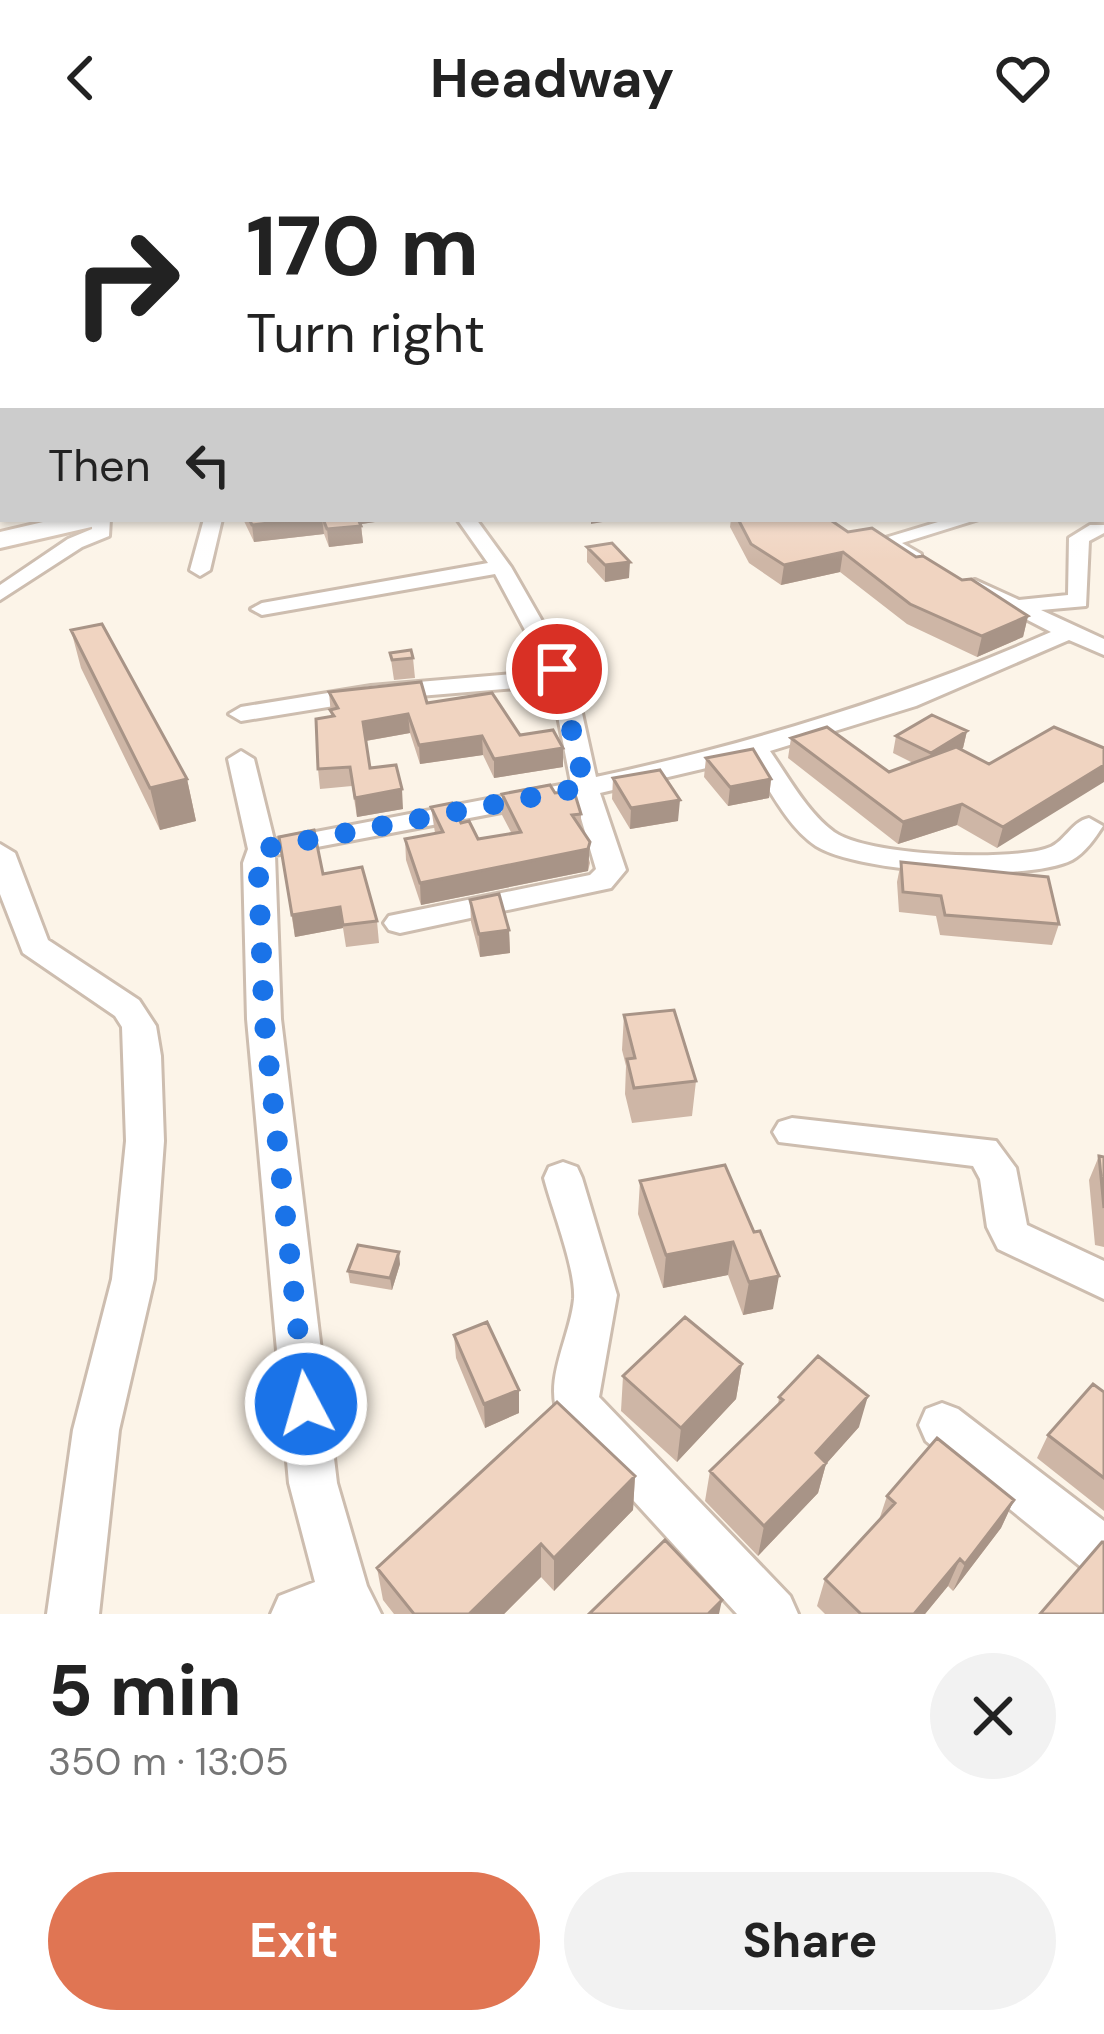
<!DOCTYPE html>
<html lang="en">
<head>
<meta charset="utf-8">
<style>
  body { margin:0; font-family:"DM Sans",sans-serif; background:#f2f2f2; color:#222; height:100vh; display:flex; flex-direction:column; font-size:45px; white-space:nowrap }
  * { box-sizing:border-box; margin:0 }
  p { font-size:39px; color:#767676 }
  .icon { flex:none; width:66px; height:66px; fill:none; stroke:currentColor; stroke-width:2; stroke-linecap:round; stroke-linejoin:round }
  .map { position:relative; height:1458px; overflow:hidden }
  .panel { display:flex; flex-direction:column; background:#fff; flex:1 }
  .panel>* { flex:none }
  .banner { position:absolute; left:0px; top:0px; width:1104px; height:366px; box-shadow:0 3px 9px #0004; background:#fff; color:#222; overflow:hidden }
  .pin { position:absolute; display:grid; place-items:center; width:102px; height:102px; color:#fff; margin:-51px; border:6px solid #fff; border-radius:50%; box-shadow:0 3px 12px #0007 }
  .me { position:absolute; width:132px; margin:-66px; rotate:354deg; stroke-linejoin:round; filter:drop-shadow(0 0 9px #0008) }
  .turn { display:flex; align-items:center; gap:42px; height:252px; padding:0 48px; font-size:54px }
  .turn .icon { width:156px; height:156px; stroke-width:2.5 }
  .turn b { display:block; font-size:84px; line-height:102px }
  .then { display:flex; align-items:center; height:114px; padding:0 48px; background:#0003; gap:24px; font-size:45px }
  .round { display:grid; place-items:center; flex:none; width:126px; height:126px; border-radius:63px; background:#f2f2f2 }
  .overview { display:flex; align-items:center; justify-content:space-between; height:204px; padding:0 48px }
  h1 { font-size:72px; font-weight:700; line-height:90px }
  .action { display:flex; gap:24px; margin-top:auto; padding:24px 48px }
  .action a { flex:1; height:138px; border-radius:72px; background:#e07553; color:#fff; font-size:48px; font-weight:700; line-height:138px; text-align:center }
  .action a+a { background:#f2f2f2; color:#222 }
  header { display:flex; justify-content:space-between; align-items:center; height:156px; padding:0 48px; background:#fff; font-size:54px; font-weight:700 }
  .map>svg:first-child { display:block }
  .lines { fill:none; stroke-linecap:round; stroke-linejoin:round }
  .minor-casing { stroke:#cdbdaf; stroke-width:6 }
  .secondary-casing { stroke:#d2bfaf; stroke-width:6 }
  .minor { fill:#fff; fill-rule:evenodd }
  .secondary { fill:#fff; fill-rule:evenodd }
  .wall { fill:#ceb6a6 }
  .shaded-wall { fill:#a89487 }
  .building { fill:#f0d4c1; stroke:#a89487; stroke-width:3 }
  .route { stroke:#1a73e8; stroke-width:21; stroke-dasharray:0 37.8 }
</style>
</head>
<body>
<header><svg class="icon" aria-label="back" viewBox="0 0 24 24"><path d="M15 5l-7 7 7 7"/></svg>Headway<svg class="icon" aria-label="heart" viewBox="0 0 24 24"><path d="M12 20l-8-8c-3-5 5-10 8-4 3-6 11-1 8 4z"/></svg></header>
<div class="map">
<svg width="1104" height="1458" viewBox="0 0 1104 1458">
  <rect width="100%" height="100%" fill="#fcf4e8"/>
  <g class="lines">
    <!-- minor casing -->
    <g class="minor-casing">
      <path id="minor" d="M1101,288L1104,289V308L1101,307Z
        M92,363H110L109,380L82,391L0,444V429L68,383L92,373Z
        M204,363H222L210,414L200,420L190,414Z
        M457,363H476L511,411L574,521L596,621C754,587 903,541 1051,476L958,428L975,424L1019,444L1068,439L1069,382L1090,369H1104V377L1089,385L1086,450L1041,454L1104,483V499L1069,484L916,550L770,595C789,622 807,656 834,676C868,700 1004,705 1045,693C1065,688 1070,666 1089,662L1103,670C1095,682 1085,697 1072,704C1026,727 859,717 816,690C787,671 768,630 749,602L600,637L626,714L611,732L400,777L389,774L384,767L389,760L590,719L596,713L575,642L275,699L281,863L337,1327L367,1430L381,1458H271L279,1440L315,1426L289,1327L247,863L243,707L248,693L228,603L241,595L254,603L274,684L571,627L552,529L371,544L241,565L229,558L241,551L371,530L547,515L495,418L262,459L251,453L262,447L488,407Z
        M948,363H979L902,387L921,398V406H907L875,385Z
        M0,688L15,697L48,784L139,844L156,870L161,900L164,985L154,1123L119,1274L99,1458H47L73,1274L112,1123L126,985L122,871L115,860L23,797L0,738Z
        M792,962L996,985L1016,1012L1027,1069L1104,1105V1143L998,1093L987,1071L980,1023L973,1010L779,986L773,976L779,966Z
        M563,1006L577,1011L582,1022L617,1139L599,1241L790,1440L798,1458H737L560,1264C542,1225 570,1183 574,1143C576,1113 552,1053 544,1022L549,1011Z
        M942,1247L958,1253L1104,1365V1422L1086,1415L926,1285L919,1269L926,1253Z"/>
    </g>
    <!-- secondary casing -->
    <g class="secondary-casing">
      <path id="secondary" d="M56,363H104L100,369L0,392V376Z"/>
    </g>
    <!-- minor -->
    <use href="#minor" class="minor"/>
    <!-- secondary -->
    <use href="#secondary" class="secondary"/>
  </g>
  <!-- wall -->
  <path class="wall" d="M243,363H395L361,368L363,387L329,391L324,378L254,386Z
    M731,363L848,376L916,401L1028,460L1023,481L977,501L907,468L840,416L781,429L749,407L730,371Z
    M587,391L629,422L605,426L587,406Z
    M71,474L187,623L196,665L160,674L81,512Z
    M390,497L413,502L415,522L394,524Z
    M329,536L427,547L520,579L563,592V611L494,622L483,599L420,608L410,577L366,585L370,612L403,653L357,661L352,630L320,633L318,613L331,560Z
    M1054,571L997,692L957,669L898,688L788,602L791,582L889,616L913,607L893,597L896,580L967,575L963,592L961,594L989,608Z
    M706,602L771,623L769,642L728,650L704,621Z
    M613,622L678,665L630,673L612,643Z
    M555,637L581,658V673L590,707L588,715L421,749L406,704L405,683L435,677L431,651L461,667L478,683L512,678L502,659V638Z
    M279,681L377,765L379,787L346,791L343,772L295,781Z
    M901,706L1059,768L1052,789L940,779L936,760L899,756L897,726Z
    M470,744L509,774L510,797L480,801L471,766Z
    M624,859L696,925L692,960L632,967L625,938L626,910L622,894Z
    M1099,1000L1104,1001V1091L1095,1089L1089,1024Z
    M725,1009L773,1153L743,1159L728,1119L663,1132L638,1058L640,1025Z
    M400,1108L392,1134L350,1127L348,1115Z
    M454,1179L519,1234V1257L485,1272L456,1202Z
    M742,1208L736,1243L677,1306L621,1255L623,1220Z
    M1104,1236V1355L1037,1302L1048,1279Z
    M779,1241L859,1271L826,1308L818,1337L758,1400L705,1345L710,1315L778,1250Z
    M635,1320L633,1354L554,1435L541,1421L504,1458H394L383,1444L377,1412Z
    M887,1340L1014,1344L1001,1372L953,1435L948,1430L925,1458H825L817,1450L825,1423L879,1364Z"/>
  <!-- shaded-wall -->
  <path class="shaded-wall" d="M302,363H322L324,378L254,386L252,369Z
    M354,363H395L355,369Z
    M591,363H620L591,368Z
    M361,370L363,387L329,391L327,373Z
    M843,396L840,416L781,429L784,409Z
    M630,406L629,422L605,426V409Z
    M1028,460L1023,481L977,501L982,480Z
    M408,558L410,577L365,585L363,566Z
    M967,575L963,592L927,614L931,597Z
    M482,580L483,599L420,608L419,589Z
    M563,592V611L494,622V603Z
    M1104,609V626L997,692L1003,671Z
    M187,623L196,665L160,674L150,632Z
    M771,623L769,642L728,650L730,631Z
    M402,633L403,653L357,661L355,642Z
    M680,644L678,665L630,673L631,652Z
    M962,648L957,669L898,688L903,666Z
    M590,686L588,715L421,749L420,727Z
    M340,751L343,772L295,781L292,759Z
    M509,774L510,797L480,801L479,778Z
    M733,1086L728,1119L663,1132L666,1099Z
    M399,1096L400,1108L392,1134L390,1122Z
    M779,1120L773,1153L743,1159L749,1126Z
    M742,1208L736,1243L677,1306L681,1272Z
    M519,1234V1257L485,1272L484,1248Z
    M868,1240L859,1271L826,1308L818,1337L758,1400L764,1370L816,1297Z
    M635,1320L633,1354L554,1435V1402Z
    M1014,1344L1001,1372L953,1435L965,1408Z
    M541,1388V1421L504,1458H469Z
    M960,1403L948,1430L925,1458H914Z
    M722,1444L719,1458H708Z"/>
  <!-- building -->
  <path class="building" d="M1101,210H1104V248H1101Z
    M249,363H302L252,369Z
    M323,363H358L361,370L327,373Z
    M738,363H829L848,376L872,372L916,401L923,400L962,424L971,423L1028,460L982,480L910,448L843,396L784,409L751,388Z
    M612,387L630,406L605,409L587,391Z
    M102,468L187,623L150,632L71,474Z
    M411,494L413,502L392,504L390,497Z
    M421,526L427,547L492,537L520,579L553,574L563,592L494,603L482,580L419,589L408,558L363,566L370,612L396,609L402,633L355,642L350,611L318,613L316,563L334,560L330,554L338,552L329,536Z
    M932,559L967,575L931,597L896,580Z
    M827,571L889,616L956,591L989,608L1054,571L1104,592V609L1003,671L962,648L903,666L791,582Z
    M753,593L771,623L730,631L706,602Z
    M660,614L680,644L631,652L613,622Z
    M550,629L555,637L574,635L581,658L572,659L590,686L588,693L420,727L405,683L443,676L431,651L452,647L461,667L469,665L478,683L521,676L502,638Z
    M314,674L323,718L362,711L377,765L343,769L340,751L292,759L279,681Z
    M901,706L1048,721L1059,768L945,759L941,740L903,736Z
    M499,738L509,774L479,778L470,744Z
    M674,854L696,925L634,932L627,903L635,902L624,859Z
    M1099,1000L1104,1001V1052Z
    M725,1009L754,1076L760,1075L779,1120L749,1126L733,1086L666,1099L640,1025Z
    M358,1089L399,1096L390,1122L348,1115Z
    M685,1161L742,1208L681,1272L623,1220Z
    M487,1166L519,1234L484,1248L454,1179Z
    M818,1200L868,1240L816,1297L826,1307L764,1370L710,1315L783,1244L779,1241Z
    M1093,1228L1104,1236V1322L1048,1279Z
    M557,1246L635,1320L554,1402L541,1388L469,1458H414L377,1412Z
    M937,1282L1014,1344L965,1408L960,1403L914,1458H861L825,1423L895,1347L887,1340Z
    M665,1384L722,1444L708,1458H589Z
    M1102,1386H1104V1458H1040Z"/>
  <!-- sky -->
  <linearGradient id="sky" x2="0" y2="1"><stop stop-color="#97c5e7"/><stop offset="0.5" stop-color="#fefaf5"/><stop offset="1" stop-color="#fefaf5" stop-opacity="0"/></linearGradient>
  <rect width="1104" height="404" fill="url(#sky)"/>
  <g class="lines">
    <!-- route -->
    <path class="route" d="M306,1248L264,863L258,706L262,693L585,631L557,513"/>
  </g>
</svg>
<div class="pin" style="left:557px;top:513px;background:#d93025"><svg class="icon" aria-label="arrive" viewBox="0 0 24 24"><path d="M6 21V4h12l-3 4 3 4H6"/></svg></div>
<svg class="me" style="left:306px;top:1248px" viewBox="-20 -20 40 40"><circle r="17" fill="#1a73e8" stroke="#fff" stroke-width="3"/><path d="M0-11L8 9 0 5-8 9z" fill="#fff"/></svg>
<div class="banner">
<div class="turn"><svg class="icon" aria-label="right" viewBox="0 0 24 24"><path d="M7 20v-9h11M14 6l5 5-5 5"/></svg><div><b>170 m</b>Turn right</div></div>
<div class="then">Then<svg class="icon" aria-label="left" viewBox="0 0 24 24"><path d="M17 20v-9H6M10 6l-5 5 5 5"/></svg></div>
</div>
</div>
<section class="panel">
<div class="overview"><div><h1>5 min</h1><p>350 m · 13:05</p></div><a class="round"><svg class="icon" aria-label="close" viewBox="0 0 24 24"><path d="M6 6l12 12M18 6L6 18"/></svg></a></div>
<div class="action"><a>Exit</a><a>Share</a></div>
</section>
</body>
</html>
